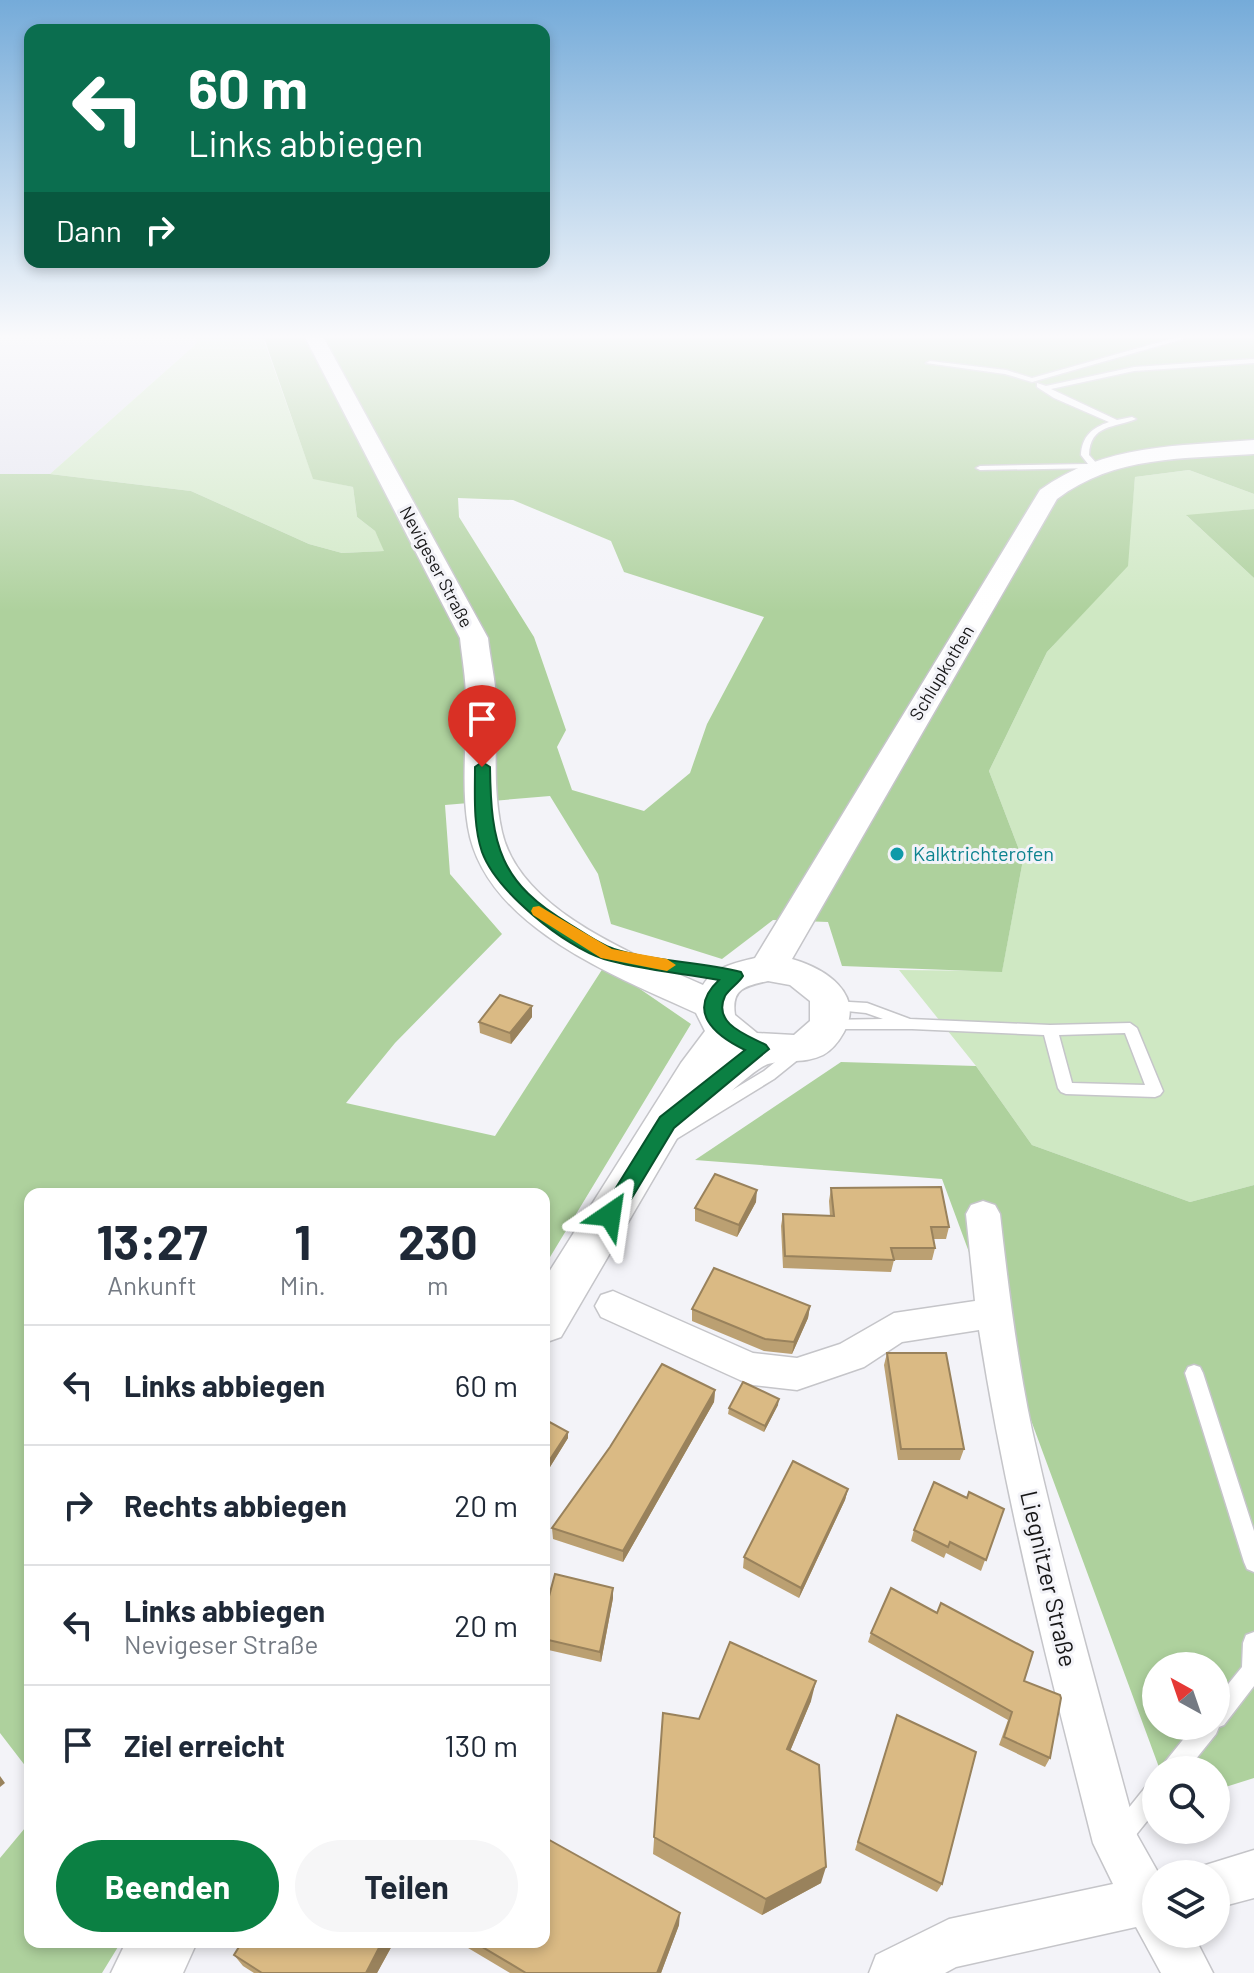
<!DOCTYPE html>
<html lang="de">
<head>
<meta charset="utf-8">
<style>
  body { margin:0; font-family:Barlow,sans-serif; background:#f6f6f7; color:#1f2937; height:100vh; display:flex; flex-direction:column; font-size:30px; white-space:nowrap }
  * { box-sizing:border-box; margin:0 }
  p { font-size:26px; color:#747a83 }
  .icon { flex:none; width:44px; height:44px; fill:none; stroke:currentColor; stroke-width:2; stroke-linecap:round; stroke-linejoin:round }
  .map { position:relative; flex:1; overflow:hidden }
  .side { position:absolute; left:24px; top:1188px; width:526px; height:760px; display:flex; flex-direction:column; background:#fff; border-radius:16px; box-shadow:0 4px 12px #0003 }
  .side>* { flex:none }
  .hud { position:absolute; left:24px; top:24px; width:526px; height:244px; border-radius:16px; box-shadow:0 4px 12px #0003; background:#0b6e4f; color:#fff; overflow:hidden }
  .needle { width:52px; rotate:320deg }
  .tools { position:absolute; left:1142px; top:1652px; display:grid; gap:16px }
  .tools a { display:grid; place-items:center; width:88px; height:88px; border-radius:50%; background:#fff; box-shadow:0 4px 12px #0003; font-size:40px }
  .pin { position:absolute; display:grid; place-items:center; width:68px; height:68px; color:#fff; margin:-82px -34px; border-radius:50% 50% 50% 0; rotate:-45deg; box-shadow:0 0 8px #0007 }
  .pin .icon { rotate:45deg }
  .me { position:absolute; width:88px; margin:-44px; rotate:32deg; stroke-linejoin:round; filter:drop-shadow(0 0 6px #0008) }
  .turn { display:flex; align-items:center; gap:28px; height:168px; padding:0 32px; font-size:36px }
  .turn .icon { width:104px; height:104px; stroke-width:2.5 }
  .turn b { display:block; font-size:56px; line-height:68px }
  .then { display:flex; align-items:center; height:76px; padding:0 32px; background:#0003; gap:16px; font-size:30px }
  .eta { display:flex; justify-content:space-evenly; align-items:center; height:136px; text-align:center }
  .eta b { font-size:48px; font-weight:700; line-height:56px }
  .primary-button { display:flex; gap:16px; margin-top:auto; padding:16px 32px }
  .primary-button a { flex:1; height:92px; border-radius:48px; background:#0b8043; color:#fff; font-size:32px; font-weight:700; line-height:92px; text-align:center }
  .primary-button a+a { background:#f6f6f7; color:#1f2937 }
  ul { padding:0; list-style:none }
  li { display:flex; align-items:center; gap:24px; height:120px; padding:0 32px; border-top:2px solid #e0e1e3 }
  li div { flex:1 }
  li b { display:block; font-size:30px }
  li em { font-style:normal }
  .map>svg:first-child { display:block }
  .built { fill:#e4e4ef }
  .green { fill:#cfe8c3 }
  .forest { fill:#aed19d; fill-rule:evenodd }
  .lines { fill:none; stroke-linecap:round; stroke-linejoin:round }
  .service-casing { stroke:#c5c5c9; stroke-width:3 }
  .minor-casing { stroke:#c5c5c9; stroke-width:3 }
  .secondary-casing { stroke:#c5c5c9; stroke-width:3 }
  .service { fill:#fff; fill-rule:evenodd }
  .minor { fill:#fff; fill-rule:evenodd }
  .secondary { fill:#fff; fill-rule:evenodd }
  .wall { fill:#bba072 }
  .shaded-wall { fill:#99825c }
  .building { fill:#daba84; stroke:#99825c; stroke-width:2 }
  .route { fill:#0b8043; stroke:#07532c; stroke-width:2 }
  .slow { fill:#f59e0b }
  .culture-dot { fill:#0f9aa8; stroke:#f3f3f8; stroke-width:3 }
  .labels { text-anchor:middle; stroke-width:6; stroke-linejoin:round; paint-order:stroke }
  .far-street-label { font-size:18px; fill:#171718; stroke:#f3f3f8 }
  .culture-label { font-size:20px; fill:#0d838f; stroke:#f3f3f8; text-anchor:start }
  .near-street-label { font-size:24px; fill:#171718; stroke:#f3f3f8 }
</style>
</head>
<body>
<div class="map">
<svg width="1254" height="1973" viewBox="0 0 1254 1973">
  <rect width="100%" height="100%" fill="#f3f3f8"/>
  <!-- built -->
  <path class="built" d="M0,335H197L196,344L50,474H0Z"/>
  <!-- green -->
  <path class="green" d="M197,335H262L313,478L353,487L357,517L375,531L385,551L342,553L309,544L191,491L50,474L196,344Z
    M1189,470L1254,494V509L1187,516L1254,578V1185L1190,1202L1032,1145L976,1066L899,970L1002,971L1023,860L989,771L1047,652L1127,566L1135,477Z"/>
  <!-- forest -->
  <path class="forest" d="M263,335H1254V494L1189,470L1135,477L1128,566L1047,652L989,771L1023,860L1002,972L842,966L828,922L773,920L722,959L611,924L598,874L550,796L445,805L450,874L502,934L395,1043L346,1103L495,1136L605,965L691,1024L544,1267V1194H30V1772L0,1733V474H50L191,491L309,544L342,553L384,551L375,531L357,517L353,487L313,479ZM458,498L513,500L611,541L624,572L764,617L707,724L690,773L644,811L572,790L557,747L566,730L534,637L459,517Z
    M1254,509V578L1186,515Z
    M841,1062L976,1066L1032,1145L1190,1202L1254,1185V1778L1216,1790V1770H1160L942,1179L695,1160ZM1156,1666H1216V1726H1156Z
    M30,1822V1942H121L102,1973H0V1858Z"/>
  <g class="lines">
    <!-- service casing -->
    <g class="service-casing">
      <path id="service" d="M1185,335H1197L1032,382L1005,374L926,363L930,361L1006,370L1032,378Z
        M1254,359V363L1134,371L1051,389L1117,420L1132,417L1136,419C1115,428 1090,424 1089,455L1099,466L1098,468L980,470L976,468L980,466L1088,464L1081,455C1082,436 1092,428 1109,422L1054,398L1037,387V383L1046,386L1134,367Z
        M832,1001L867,1003L910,1019L1050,1025L1130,1023L1137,1028L1163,1091L1160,1095L1155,1097L1066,1094L1061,1092L1058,1088L1044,1035L912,1029H831L826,1028L824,1024L826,1020L883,1019L866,1013L827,1009L825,1006L827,1003ZM1125,1033L1145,1085L1072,1083L1059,1035Z
        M800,1045L805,1046L807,1050L805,1054L774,1079L673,1141H661L659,1137L661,1133L764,1071L795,1046Z
        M1194,1365L1200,1367L1203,1373L1254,1531V1572L1247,1569L1244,1562L1185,1373L1188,1367Z
        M1254,1632V1686L1224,1725L1219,1727L1216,1734L1187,1770H1162L1165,1762L1194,1726H1216V1699L1242,1667L1243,1643L1246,1635Z
        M1156,1781V1810L1131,1841L1123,1845L1115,1841L1111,1833L1115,1825L1148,1784Z"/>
    </g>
    <!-- minor casing -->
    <g class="minor-casing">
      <path id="minor" d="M983,1201L995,1205L1000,1214C1008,1286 1017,1359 1032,1430C1062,1566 1101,1700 1137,1835L1159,1874H1156V1934H1193L1213,1973H1161L1136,1927L956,1967L945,1973H869L876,1955L949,1919L1113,1884L1093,1843C1050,1673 1006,1504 979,1330L902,1342L864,1367L797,1390L753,1385L740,1380L601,1317L595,1306L601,1295L613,1291L753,1353L797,1358L840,1344L894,1313L975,1301L966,1214L971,1205Z
        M1254,1850V1898L1216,1908V1874H1196L1199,1867Z"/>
    </g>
    <!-- secondary casing -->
    <g class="secondary-casing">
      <path id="secondary" d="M304,335H322L488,638C490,658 495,678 496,698C497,743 492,788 502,832C520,911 635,955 703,985C714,967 735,963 755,958L1040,490C1103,444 1179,446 1254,440V454C1184,459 1115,455 1057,499L792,959C824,968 865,993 844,1032C839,1041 832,1050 823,1055C805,1064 786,1059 768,1064C755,1068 713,1108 700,1119L686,1123L561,1337L544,1343V1280L681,1063L705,1031L696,1013C615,976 484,926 468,827C461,785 467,741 466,699C466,678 462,658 460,638ZM768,981L790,985L810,1001V1021L794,1035L757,1033L735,1015C731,989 745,986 768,981Z
        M126,1942H197L183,1973H111Z"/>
    </g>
    <!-- service -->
    <use href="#service" class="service"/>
    <!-- minor -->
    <use href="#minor" class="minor"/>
    <!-- secondary -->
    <use href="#secondary" class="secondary"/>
  </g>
  <!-- wall -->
  <path class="wall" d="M532,1006V1017L511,1044L480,1033L479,1022Z
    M831,1188L949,1227L946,1239H933L935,1248L932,1260H894L891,1272L783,1268L781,1226L783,1214L830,1216L829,1201Z
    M756,1202L737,1237L695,1221V1208Z
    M810,1306L808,1318L792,1354L764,1351L692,1321V1309Z
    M887,1353L964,1449L960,1460H898L884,1365Z
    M715,1390L714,1402L623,1562L553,1539L552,1528Z
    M778,1405L764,1432L728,1414L729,1408Z
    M544,1419L568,1438L550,1467L544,1464Z
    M848,1489L845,1500L799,1598L743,1568L744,1557Z
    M967,1498L1004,1509L981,1571L946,1553L944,1558L911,1541L914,1530Z
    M613,1598L601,1662L544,1649V1615Z
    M937,1613L1024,1681L1050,1758L1045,1767L999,1745L1008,1720L868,1642L871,1633Z
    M811,1701L790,1751L821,1883L762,1915L653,1854L663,1713L699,1719Z
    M897,1715L942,1884L937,1892L855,1850Z
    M679,1925L661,1973H510L458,1942H544Z
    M242,1942H394L377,1973H254L243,1966L234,1955Z"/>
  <!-- shaded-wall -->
  <path class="shaded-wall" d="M532,1006V1017L511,1044L510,1033Z
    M757,1190L756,1202L737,1237L739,1225Z
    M810,1306L808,1318L792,1354L794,1342Z
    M715,1390L714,1402L623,1562V1551Z
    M779,1399L778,1405L764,1432L765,1426Z
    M568,1432V1438L550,1467L549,1461Z
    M848,1489L845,1500L799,1598L801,1588Z
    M613,1588V1598L601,1662L600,1652Z
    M816,1681L811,1701L783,1768L787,1749Z
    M0,1776L5,1783L0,1787Z
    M826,1867L821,1883L762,1915L766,1899Z
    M680,1913L679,1925L661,1973H657Z
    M382,1942H394L377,1973H366Z"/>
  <!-- building -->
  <path class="building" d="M500,995L532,1006L510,1033L479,1022Z
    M715,1174L757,1190L739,1225L695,1208Z
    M941,1187L949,1227H931L935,1248H891L894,1260L785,1256L783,1214L834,1216L831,1188Z
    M714,1268L810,1306L794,1342L765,1339L692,1309Z
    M887,1353H946L964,1449H901Z
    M662,1364L715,1390L623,1551L552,1528L610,1447Z
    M743,1382L779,1399L765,1426L729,1408Z
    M544,1419L568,1432L549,1461L544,1458Z
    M793,1461L848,1489L801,1588L744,1557Z
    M934,1482L967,1498L969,1492L1004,1509L986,1560L950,1542L948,1547L914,1530Z
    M555,1574L613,1588L600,1652L544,1639V1615Z
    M891,1588L937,1613L941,1603L1033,1652L1024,1681L1060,1695L1061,1698L1050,1758L1004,1737L1012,1712L871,1633Z
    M730,1642L816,1681L787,1749L819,1765L826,1867L766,1899L654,1837L663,1713L699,1719Z
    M897,1715L976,1752L942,1884L858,1842Z
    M544,1837L680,1913L657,1973H526L474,1942H544Z
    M242,1942H382L366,1973H262L234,1955Z"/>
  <!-- sky -->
  <linearGradient id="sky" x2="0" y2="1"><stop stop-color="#75abd9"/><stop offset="0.55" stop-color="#fafafc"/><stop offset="1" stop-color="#fafafc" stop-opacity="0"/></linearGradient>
  <rect width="1254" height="612" fill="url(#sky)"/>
  <!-- route -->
  <path class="route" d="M482,762L490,767C491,845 499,883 571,925C584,933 599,944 614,949C654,962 699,961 741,972L743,976C739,983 729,989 725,996C712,1024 747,1035 766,1045L769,1049L674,1128L618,1221L610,1223L602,1221L599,1215L660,1117L745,1050C714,1035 686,1011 719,980C682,973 641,970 604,959C565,947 496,891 482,852C473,825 475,795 475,767Z"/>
  <!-- slow -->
  <path class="slow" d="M539,906L612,949L667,959L676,965L667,971L601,958L533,915L531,911L533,907Z"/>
  <!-- markers -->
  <circle class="culture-dot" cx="897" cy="854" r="8"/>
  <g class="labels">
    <!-- far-street labels -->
    <g class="far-street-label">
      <text transform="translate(436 567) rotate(62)" y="6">Nevigeser Straße</text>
      <text transform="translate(942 673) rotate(-59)" y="6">Schlupkothen</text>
    </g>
    <!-- culture labels -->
    <g class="culture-label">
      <text x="913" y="861">Kalktrichterofen</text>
    </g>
    <!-- near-street labels -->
    <g class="near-street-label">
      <text transform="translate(1048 1579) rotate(77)" y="8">Liegnitzer Straße</text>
    </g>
  </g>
</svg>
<div class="tools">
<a><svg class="needle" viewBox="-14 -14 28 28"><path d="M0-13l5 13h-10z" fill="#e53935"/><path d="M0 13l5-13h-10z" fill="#747a83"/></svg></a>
<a><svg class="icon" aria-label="search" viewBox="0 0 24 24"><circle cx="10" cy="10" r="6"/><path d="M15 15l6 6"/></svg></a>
<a><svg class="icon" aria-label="layers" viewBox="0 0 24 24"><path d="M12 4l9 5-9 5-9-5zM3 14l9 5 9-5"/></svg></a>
</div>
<div class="pin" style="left:482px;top:767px;background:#d93025"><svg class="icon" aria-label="arrive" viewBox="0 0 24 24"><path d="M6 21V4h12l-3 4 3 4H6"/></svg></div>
<svg class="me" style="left:610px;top:1215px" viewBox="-20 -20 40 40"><path d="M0-17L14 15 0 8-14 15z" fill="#0b8043" stroke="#fff" stroke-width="4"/></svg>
<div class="hud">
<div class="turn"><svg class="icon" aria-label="left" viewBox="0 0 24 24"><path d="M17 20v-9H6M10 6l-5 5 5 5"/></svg><div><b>60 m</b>Links abbiegen</div></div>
<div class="then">Dann<svg class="icon" aria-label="right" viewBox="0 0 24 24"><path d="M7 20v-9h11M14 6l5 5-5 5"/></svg></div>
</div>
<section class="side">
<div class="eta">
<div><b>13:27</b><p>Ankunft</p></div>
<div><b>1</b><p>Min.</p></div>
<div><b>230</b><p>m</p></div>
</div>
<ul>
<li><svg class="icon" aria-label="left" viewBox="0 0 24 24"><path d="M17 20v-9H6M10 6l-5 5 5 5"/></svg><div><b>Links abbiegen</b></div><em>60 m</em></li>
<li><svg class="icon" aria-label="right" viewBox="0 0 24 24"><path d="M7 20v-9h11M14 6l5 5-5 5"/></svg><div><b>Rechts abbiegen</b></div><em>20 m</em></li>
<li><svg class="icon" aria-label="left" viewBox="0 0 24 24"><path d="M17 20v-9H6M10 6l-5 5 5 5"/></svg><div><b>Links abbiegen</b><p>Nevigeser Straße</p></div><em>20 m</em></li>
<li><svg class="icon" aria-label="arrive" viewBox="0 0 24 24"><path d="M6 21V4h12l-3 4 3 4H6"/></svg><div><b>Ziel erreicht</b></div><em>130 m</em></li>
</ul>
<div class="primary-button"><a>Beenden</a><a>Teilen</a></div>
</section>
</div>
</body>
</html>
